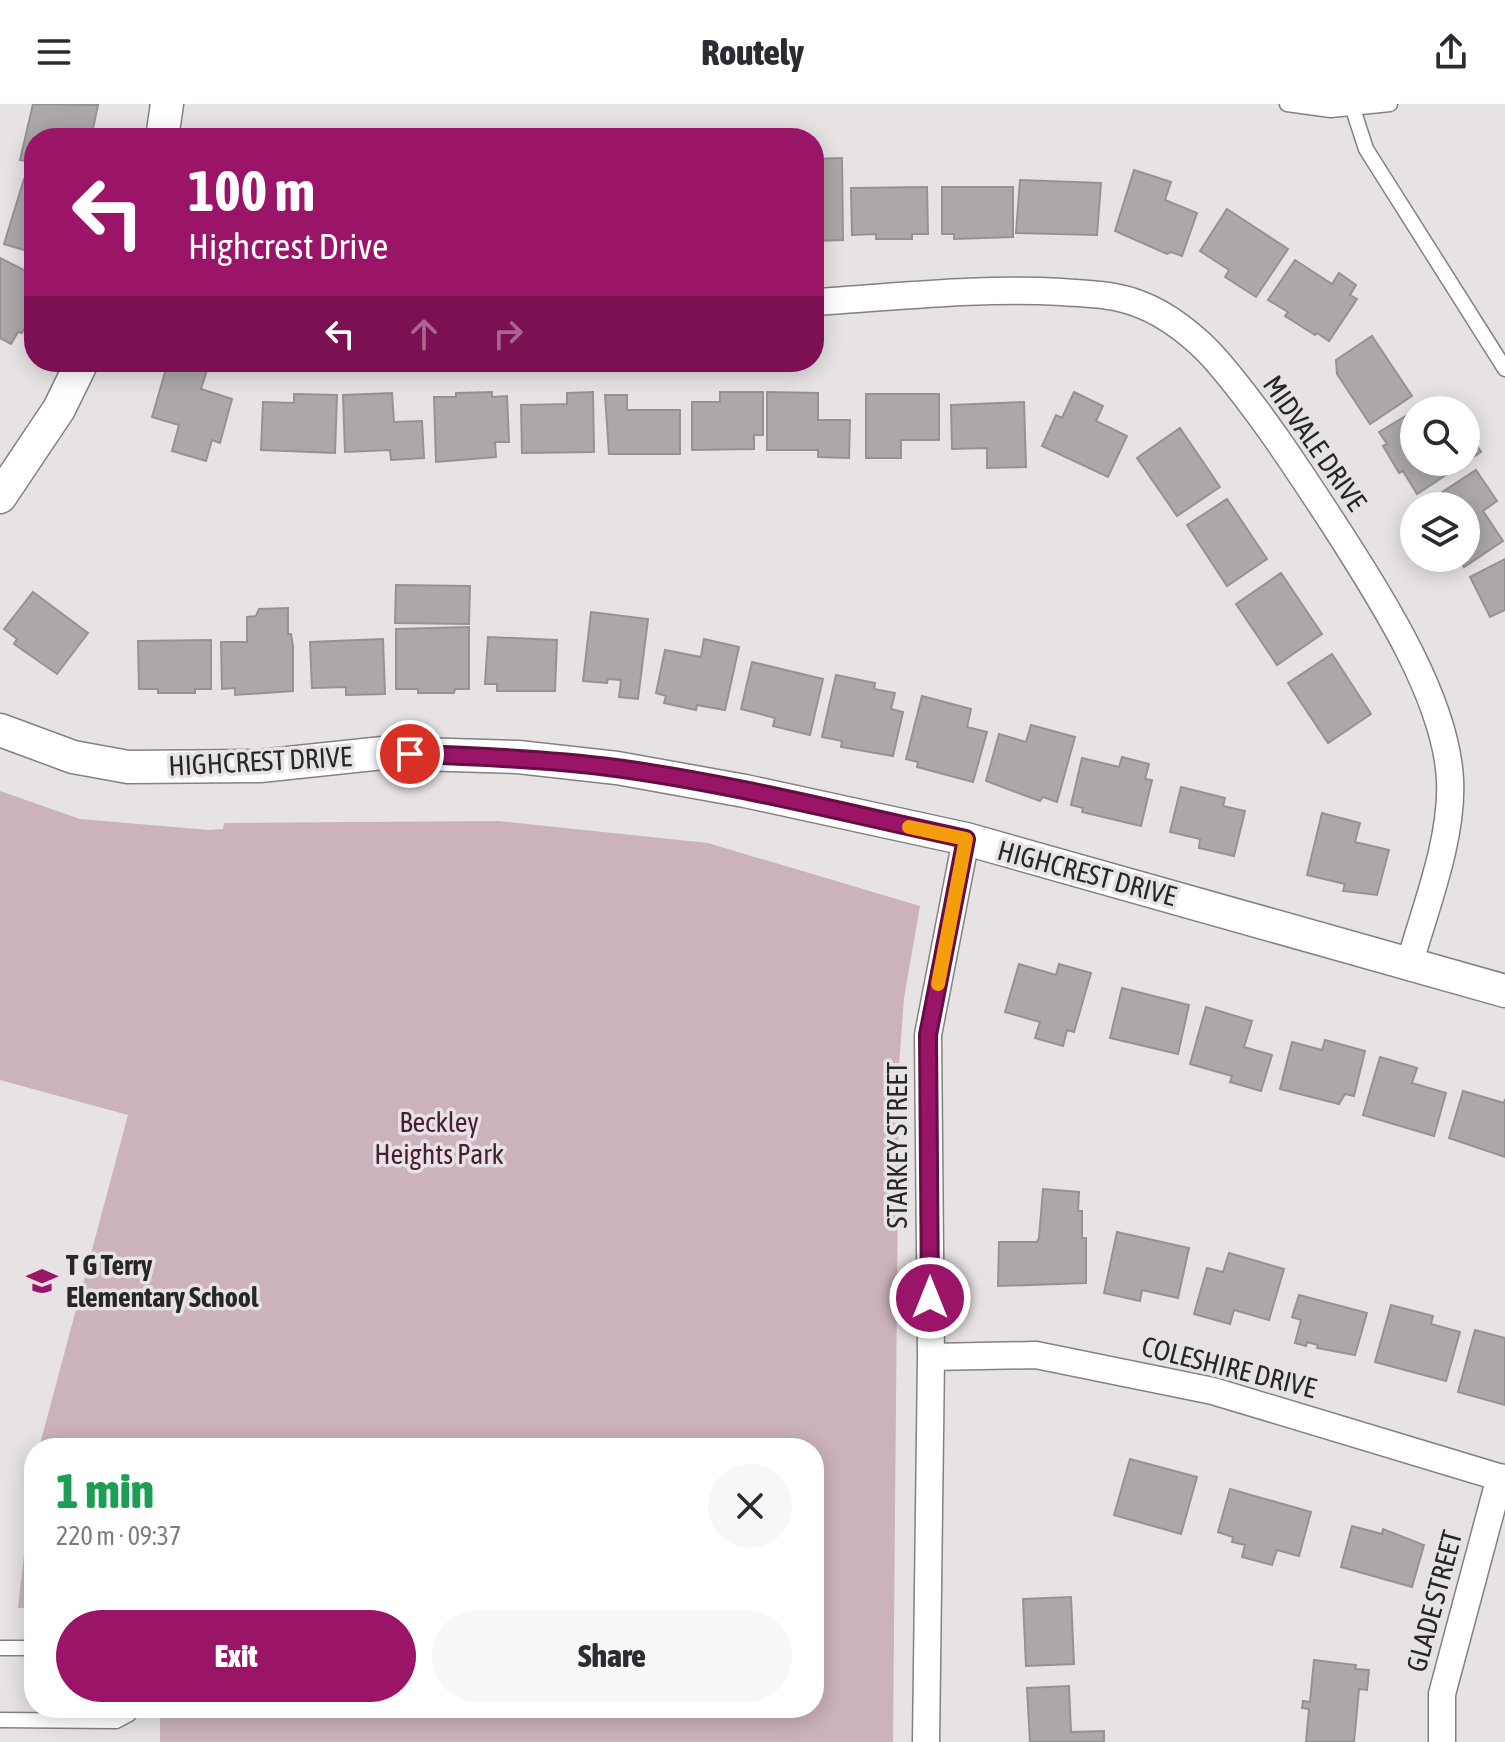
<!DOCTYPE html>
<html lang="en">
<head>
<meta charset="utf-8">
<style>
  body { margin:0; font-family:"Asap Condensed",sans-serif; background:#f7f7f7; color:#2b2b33; height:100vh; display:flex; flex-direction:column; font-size:30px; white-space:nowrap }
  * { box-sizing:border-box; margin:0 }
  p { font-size:26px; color:#7c7c81 }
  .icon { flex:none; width:44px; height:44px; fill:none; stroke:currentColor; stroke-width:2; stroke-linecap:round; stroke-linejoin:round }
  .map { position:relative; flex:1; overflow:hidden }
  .panel { position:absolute; left:24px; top:1334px; width:800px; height:280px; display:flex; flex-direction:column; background:#fff; border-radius:32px; box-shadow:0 4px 20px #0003 }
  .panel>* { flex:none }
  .guide { position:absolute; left:24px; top:24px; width:800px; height:244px; border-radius:32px; box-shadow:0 4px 20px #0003; background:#9a1568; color:#fff; overflow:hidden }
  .fabs { position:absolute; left:1400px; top:292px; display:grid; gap:16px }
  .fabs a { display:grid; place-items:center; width:80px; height:80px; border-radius:50%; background:#fff; box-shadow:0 4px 20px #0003; font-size:40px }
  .pin { position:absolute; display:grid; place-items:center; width:68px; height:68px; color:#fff; margin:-34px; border:4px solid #fff; border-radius:50%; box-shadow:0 2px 8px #0007 }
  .me { position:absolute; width:88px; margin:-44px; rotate:0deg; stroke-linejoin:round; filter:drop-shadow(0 0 6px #0008) }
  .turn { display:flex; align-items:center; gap:28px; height:168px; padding:0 32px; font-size:36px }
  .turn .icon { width:104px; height:104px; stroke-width:2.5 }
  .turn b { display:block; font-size:56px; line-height:68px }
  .lanes { display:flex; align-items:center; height:76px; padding:0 32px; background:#0003; justify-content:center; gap:40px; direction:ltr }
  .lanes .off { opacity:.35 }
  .round { display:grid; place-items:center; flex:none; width:84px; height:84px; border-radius:42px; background:#f7f7f7 }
  .headline { display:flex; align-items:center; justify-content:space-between; height:136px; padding:0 32px }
  h1 { font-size:48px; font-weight:800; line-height:60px; color:#1e9e55 }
  .action { display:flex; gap:16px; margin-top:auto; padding:16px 32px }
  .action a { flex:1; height:92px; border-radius:48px; background:#9a1568; color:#fff; font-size:32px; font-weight:800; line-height:92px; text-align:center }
  .action a+a { background:#f7f7f7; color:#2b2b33 }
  header { display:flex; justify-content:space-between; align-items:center; height:104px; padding:0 32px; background:#fff; font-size:36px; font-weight:800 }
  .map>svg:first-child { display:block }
  .green { fill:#cbb2bd }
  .building { fill:#aca8aa; stroke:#969294; stroke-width:2 }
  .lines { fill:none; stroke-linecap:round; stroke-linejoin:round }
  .service-casing { stroke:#848182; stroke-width:17 }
  .minor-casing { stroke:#848182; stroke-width:29 }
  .tertiary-casing { stroke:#848182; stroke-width:35 }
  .service { stroke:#fff; stroke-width:14 }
  .minor { stroke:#fff; stroke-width:26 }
  .tertiary { stroke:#fff; stroke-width:32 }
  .route-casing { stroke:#640e44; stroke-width:20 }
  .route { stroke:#9a1568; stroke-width:14 }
  .slow { stroke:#f59e0b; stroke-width:14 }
  .labels { text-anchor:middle; stroke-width:7; stroke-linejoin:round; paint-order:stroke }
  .street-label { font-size:28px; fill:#282727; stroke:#e7e3e4 }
  .park-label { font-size:28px; fill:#491e35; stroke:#e7e3e4 }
  .poi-label { font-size:28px; font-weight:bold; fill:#282727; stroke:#e7e3e4; text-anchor:start }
</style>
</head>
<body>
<header><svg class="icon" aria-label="menu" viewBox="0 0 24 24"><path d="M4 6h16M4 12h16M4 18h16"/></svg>Routely<svg class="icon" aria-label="share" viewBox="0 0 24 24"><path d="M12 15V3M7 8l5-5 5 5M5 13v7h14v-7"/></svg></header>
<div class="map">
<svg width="1505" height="1638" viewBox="0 0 1505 1638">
  <rect width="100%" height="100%" fill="#e7e3e4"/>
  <!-- green -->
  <path class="green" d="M0,687L80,715L209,726L223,725L224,719L498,717L708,739L920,802L904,894L899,962L893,1638H160V1604H814V1344H39L128,1011L0,976Z
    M34,1362V1504H18Z"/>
  <!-- building -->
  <path class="building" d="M33,0L98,1L91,34H34V59L20,56Z
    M842,54L843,136L814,137V55Z
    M1134,66L1171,78L1165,96L1197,109L1182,152L1171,148L1167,150L1115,127Z
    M24,75L34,78V149L4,140Z
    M1020,76L1101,79L1097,131L1016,129Z
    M927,83L928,130H912V135H876V130L852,131L851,84Z
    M942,83H1013V133L954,135V130H942Z
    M1227,105L1288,145L1256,193L1225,173L1229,166L1200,147Z
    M0,154L34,171V205L22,229L18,228L11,240L0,234Z
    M1295,156L1332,180L1339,169L1356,181L1350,191L1357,195L1329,237L1317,229L1315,231L1285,212L1288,208L1268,196Z
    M1372,232L1412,292L1370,320L1337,270L1336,256Z
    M168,258H178L207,266L201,285L232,295L220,339L212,336L206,357L172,347L179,321L152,313Z
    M492,288V293L507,292L509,338H495L496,353L436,358L434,293H456V289Z
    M593,288L594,348L522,349L521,301L567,300V289Z
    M720,288H763V331H754V345L692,346V298H720Z
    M767,288L818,289V316H850L849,354L818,353V346H767Z
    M1074,288L1103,302L1096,317L1127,332L1108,373L1042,342L1056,311L1062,314Z
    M392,289L394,318L422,317L424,354L391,356L390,346L345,348L343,291Z
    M294,290L337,291L335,349L261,346L263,298L294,299Z
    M866,290H939V336H901V354H866Z
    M605,291H627V306H680V350H609Z
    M1024,298L1026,363L987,364V344L952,345L951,301Z
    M1414,307V358H1466V324L1481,348L1417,390L1403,367L1399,369L1383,342L1387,340L1379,328Z
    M1180,324L1220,383L1177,412L1137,354Z
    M1476,366L1497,397L1483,407L1503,437L1464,463L1458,454H1466V402L1424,400Z
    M1227,395L1267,455L1227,482L1187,421Z
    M1505,455V506L1490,513L1470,473Z
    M1281,469L1322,530L1277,561L1236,500Z
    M396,481L470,482L469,520L395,519Z
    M33,488L88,529L57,570L14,540L17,535L4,525Z
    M288,504V530H291L293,542V587L235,591V584L222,585L221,538H247V513L256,512L259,505Z
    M591,508L648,515L638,595L619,593L621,576L608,575L607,579L583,577Z
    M469,523V585H455L454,589H418V585H396V525Z
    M488,533L557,536L555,587H497V580H485Z
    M383,535L385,590L346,591V583L312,584L310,538Z
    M704,535L739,543L725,606L697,601L696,606L664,599L666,592L656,589L665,546L701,553Z
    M211,536V585H195V589H158V585H139L138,537Z
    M1332,550L1371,610L1328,639L1288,579Z
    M752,558L823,575L810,631L773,622L775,614L741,605Z
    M836,571L875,579L874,585L895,589L891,605L903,608L893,652L841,643L842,637L822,633Z
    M922,592L971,605L967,623L987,628L973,678L917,663L918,658L906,655Z
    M1031,621L1075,633L1057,698L1043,693L1040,697L986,677L999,630L1026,638Z
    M1122,653L1149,660L1145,675L1152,676L1141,722L1082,708L1083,704L1071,701L1082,654L1119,663Z
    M1181,683L1225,694L1223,702L1245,707L1234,752L1199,744L1200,735L1170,728Z
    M1322,709L1360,719L1355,738L1389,746L1377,791L1343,787L1345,780L1307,771Z
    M1019,860L1056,871L1059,860L1091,869L1074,928L1067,926L1063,942L1035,934L1040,918L1005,908Z
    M1122,884L1189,901L1178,950L1110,934Z
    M1206,903L1252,917L1244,943L1272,951L1261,987L1230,978L1232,972L1190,960Z
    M1325,936L1365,947L1354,992L1345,990L1339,1000L1280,985L1292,938L1322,946Z
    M1380,953L1417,964L1412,979L1446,989L1434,1032L1363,1011Z
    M1463,987L1504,999L1505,995V1053L1449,1034Z
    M1043,1085L1079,1088L1078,1107H1082V1134H1086V1179L998,1182L999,1138H1037L1039,1134Z
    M1117,1128L1189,1144L1178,1194L1142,1186L1140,1197L1104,1189Z
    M1229,1149L1284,1165L1269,1216L1234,1206L1230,1220L1194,1210L1207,1164L1223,1168Z
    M1299,1191L1367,1209L1355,1251L1317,1244L1318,1241L1307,1238L1306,1242L1295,1239L1301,1216L1292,1213Z
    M1391,1201L1433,1212L1431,1220L1460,1228L1446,1277L1375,1258Z
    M1475,1226L1505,1234V1301L1458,1288Z
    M1130,1355L1197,1373L1181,1430L1114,1411Z
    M1230,1385L1311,1408L1299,1452L1277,1446L1272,1461L1242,1453L1245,1441L1232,1438L1233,1433L1218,1428Z
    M1352,1422L1382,1430L1383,1425L1424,1441L1412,1483L1341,1463Z
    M1071,1493L1074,1560L1026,1562L1023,1495Z
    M1314,1556L1356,1561L1355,1565L1369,1566L1367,1586L1359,1585L1354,1638H1306L1309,1605L1302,1604L1303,1597L1310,1598Z
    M1069,1582L1071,1628L1104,1627V1638H1030L1027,1584Z"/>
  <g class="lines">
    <!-- service casing -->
    <g class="service-casing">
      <path id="service" d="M1287,0L1331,6L1390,0
        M1353,5L1366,45L1505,265
        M0,1544H34
        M0,1616L116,1617L129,1610V1604"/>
    </g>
    <!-- minor casing -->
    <g class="minor-casing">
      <path id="minor" d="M814,198C897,193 979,183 1062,188C1088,190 1115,190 1139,200C1167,210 1197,234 1217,257C1260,307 1297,364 1333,419C1377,488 1446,592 1450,676C1453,734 1426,802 1410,858
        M931,1253L1036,1251L1213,1287L1505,1375
        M926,1638L931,1253L928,931L966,735
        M1442,1638V1590L1500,1373"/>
    </g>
    <!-- tertiary casing -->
    <g class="tertiary-casing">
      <path id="tertiary" d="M162,34L167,0
        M0,393L59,305L82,258
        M0,626L73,653L128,663L260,662L383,649L518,653L617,664L745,687L966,735L1505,887"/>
    </g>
    <!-- service -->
    <use href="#service" class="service"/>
    <!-- minor -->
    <use href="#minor" class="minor"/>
    <!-- tertiary -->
    <use href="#tertiary" class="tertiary"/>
  </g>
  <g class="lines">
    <!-- route casing -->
    <g class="route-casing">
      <path id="route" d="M410,650C479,652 547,655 616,664C734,680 850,710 966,735L928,931L930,1194"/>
    </g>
    <!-- route -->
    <use href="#route" class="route"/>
    <!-- slow -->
    <path class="slow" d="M909,723L966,735L938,880"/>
  </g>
  <!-- icons -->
  <defs>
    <g id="school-bare" transform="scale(2.4)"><path d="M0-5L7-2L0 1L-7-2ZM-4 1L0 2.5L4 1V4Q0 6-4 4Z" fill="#9a1568" stroke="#e7e3e4" stroke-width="2.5" paint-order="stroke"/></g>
  </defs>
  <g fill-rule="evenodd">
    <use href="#school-bare" x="42" y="1177"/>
  </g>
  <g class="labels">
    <!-- street labels -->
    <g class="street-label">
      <text transform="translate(1315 339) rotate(55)" y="10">MIDVALE DRIVE</text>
      <text transform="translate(260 657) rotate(-3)" y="10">HIGHCREST DRIVE</text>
      <text transform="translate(1087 769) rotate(15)" y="10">HIGHCREST DRIVE</text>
      <text transform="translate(897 1041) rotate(-90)" y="10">STARKEY STREET</text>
      <text transform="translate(1229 1263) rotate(14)" y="10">COLESHIRE DRIVE</text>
      <text transform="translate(1434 1497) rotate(-75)" y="10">GLADE STREET</text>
    </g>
    <!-- park labels -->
    <g class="park-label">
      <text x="439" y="1028">Beckley<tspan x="439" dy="32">Heights Park</tspan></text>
    </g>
    <!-- poi labels -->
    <g class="poi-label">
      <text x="66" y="1171">T G Terry<tspan x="66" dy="32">Elementary School</tspan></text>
    </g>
  </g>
</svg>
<div class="fabs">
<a><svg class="icon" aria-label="search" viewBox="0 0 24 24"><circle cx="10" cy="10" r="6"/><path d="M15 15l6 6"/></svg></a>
<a><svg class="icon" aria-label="layers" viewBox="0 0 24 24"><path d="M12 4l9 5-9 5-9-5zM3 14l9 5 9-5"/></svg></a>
</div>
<div class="pin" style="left:410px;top:650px;background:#d93025"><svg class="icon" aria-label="arrive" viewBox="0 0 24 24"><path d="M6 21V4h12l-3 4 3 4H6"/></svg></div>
<svg class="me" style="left:930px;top:1194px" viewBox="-20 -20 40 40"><circle r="17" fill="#9a1568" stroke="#fff" stroke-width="3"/><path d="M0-11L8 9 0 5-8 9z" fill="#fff"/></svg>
<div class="guide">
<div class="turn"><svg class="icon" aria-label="left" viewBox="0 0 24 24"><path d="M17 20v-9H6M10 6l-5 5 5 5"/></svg><div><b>100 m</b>Highcrest Drive</div></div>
<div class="lanes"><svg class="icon" aria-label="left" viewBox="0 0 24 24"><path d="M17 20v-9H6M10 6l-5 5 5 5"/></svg><svg class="icon off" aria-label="ahead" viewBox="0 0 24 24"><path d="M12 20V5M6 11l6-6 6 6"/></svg><svg class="icon off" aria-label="right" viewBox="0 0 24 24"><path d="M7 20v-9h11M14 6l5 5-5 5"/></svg></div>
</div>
<section class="panel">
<div class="headline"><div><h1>1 min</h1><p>220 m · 09:37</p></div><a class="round"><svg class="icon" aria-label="close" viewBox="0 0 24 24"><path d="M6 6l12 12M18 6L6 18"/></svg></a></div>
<div class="action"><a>Exit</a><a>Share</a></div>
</section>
</div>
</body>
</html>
